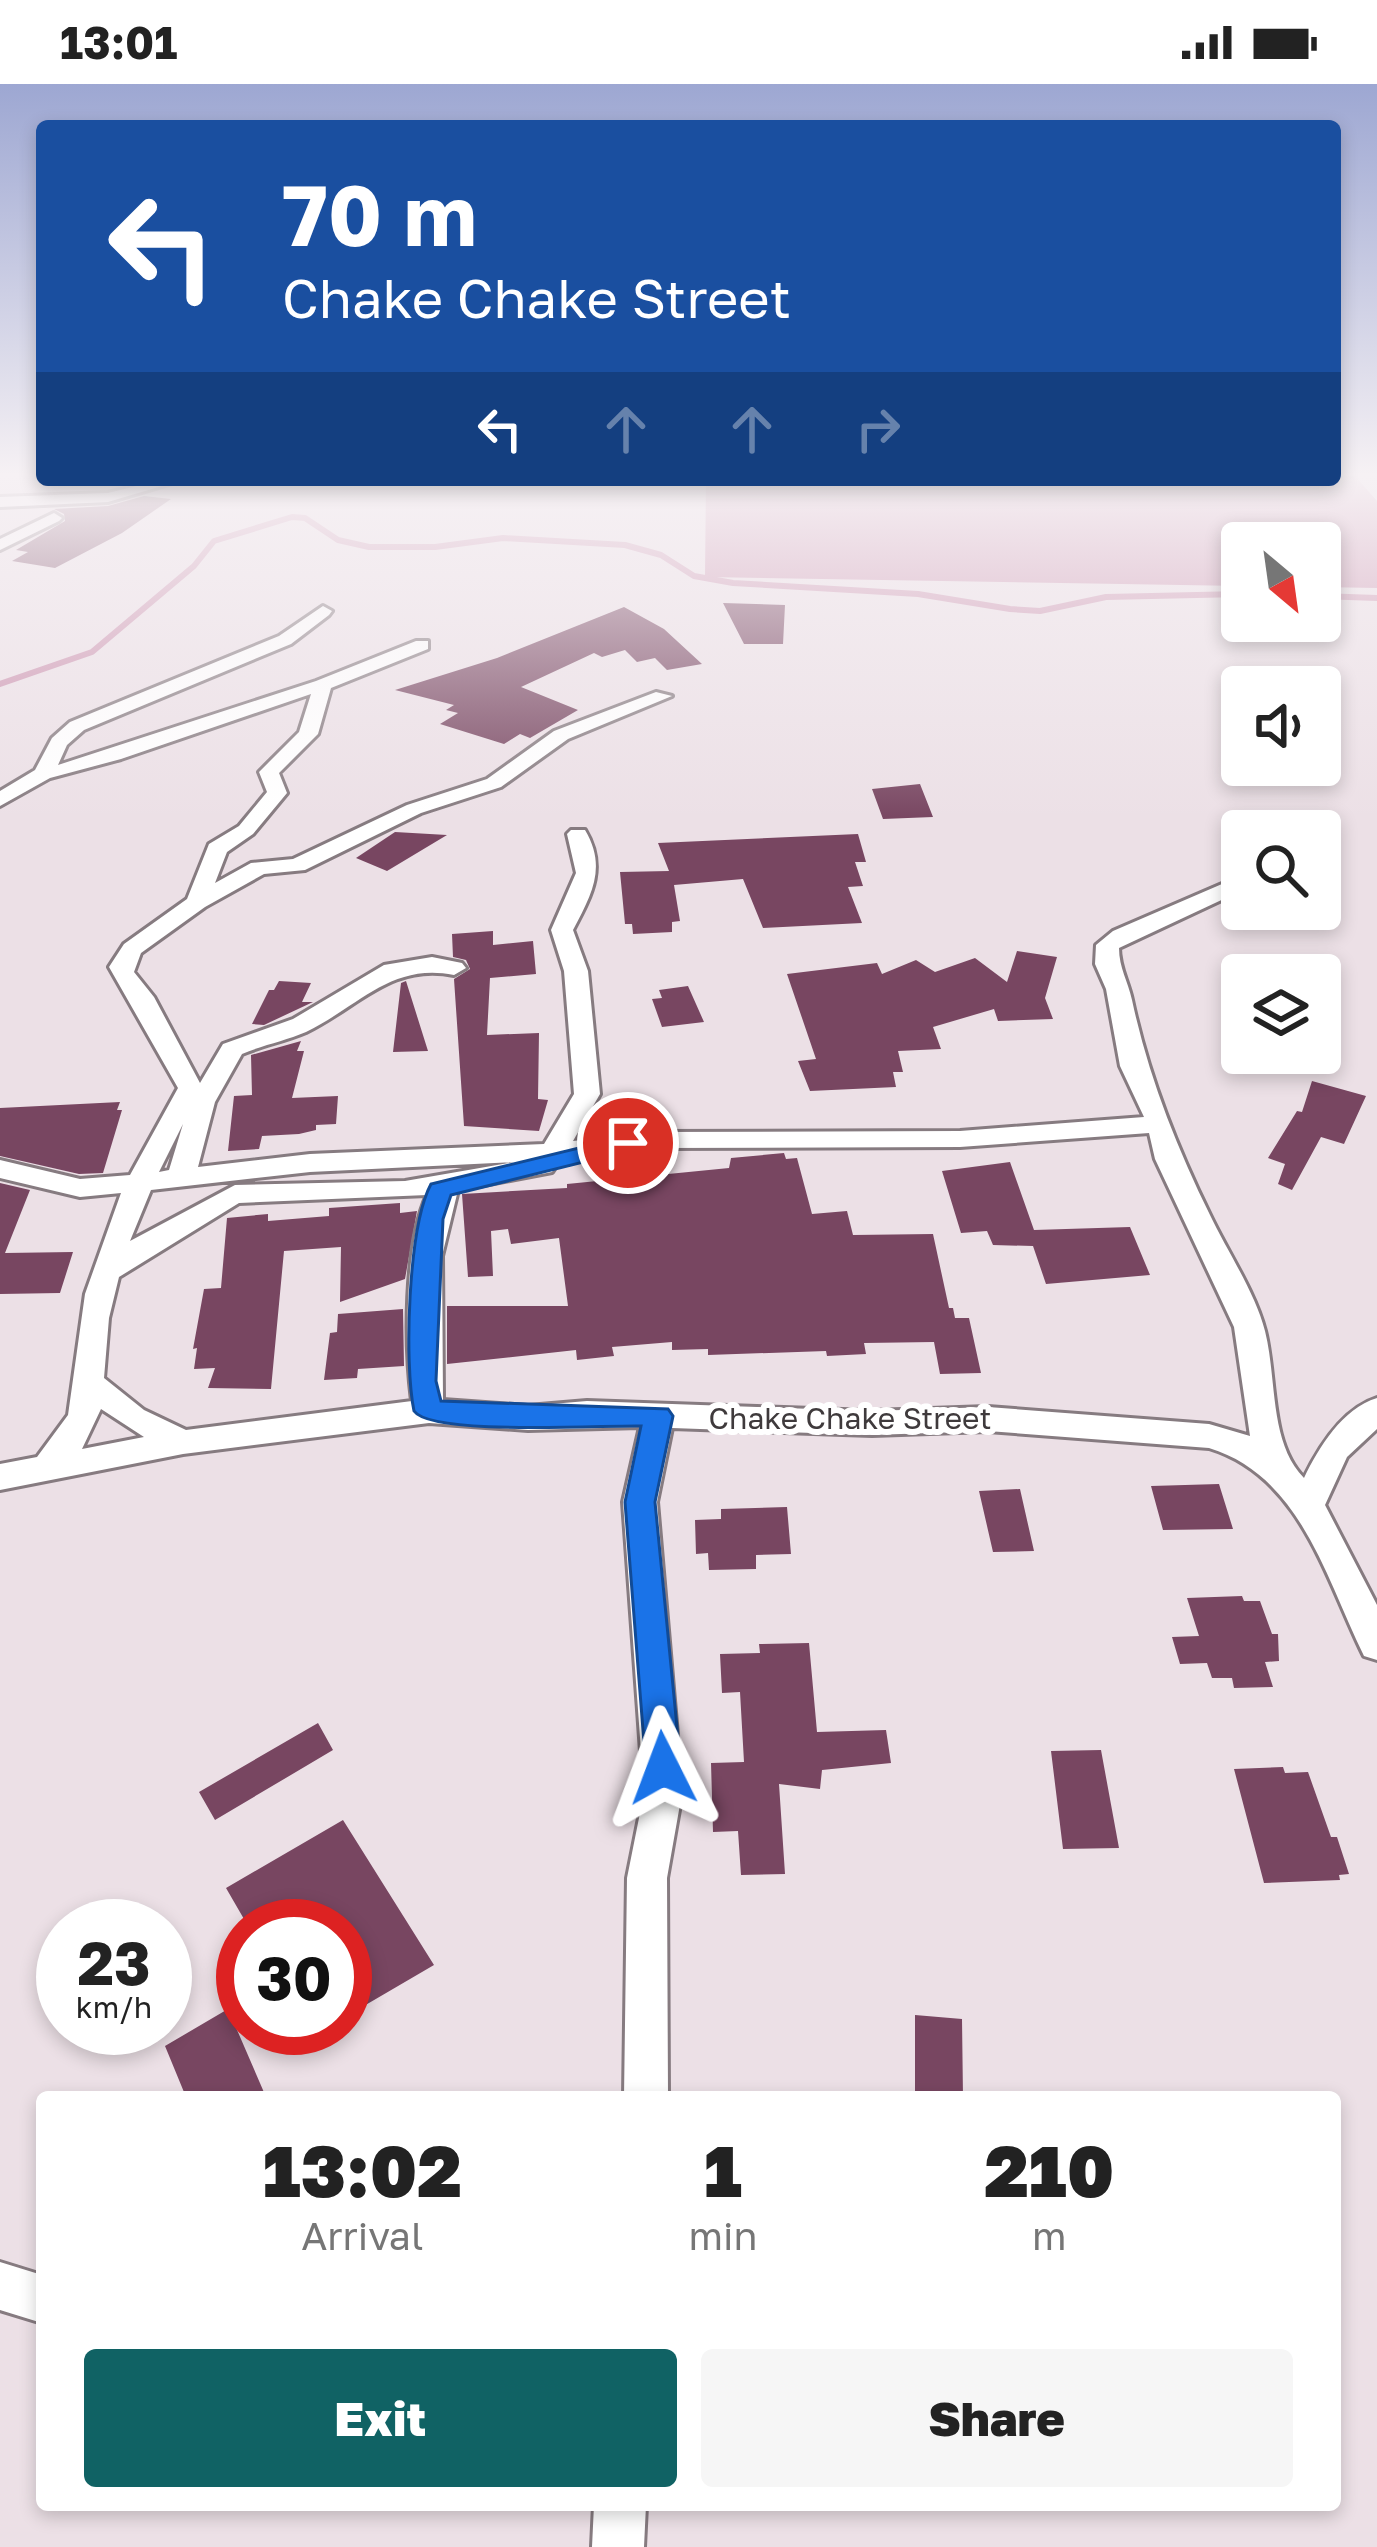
<!DOCTYPE html>
<html lang="en">
<head>
<meta charset="utf-8">
<style>
  body { margin:0; font-family:"Golos Text",sans-serif; background:#f6f6f6; color:#222; height:100vh; display:flex; flex-direction:column; font-size:45px; white-space:nowrap }
  * { box-sizing:border-box; margin:0 }
  p { font-size:39px; color:#767676 }
  .icon { flex:none; width:66px; height:66px; fill:none; stroke:currentColor; stroke-width:2; stroke-linecap:round; stroke-linejoin:round }
  .map { position:relative; flex:1; overflow:hidden }
  .details { position:absolute; left:36px; top:2007px; width:1305px; height:420px; display:flex; flex-direction:column; background:#fff; border-radius:12px; box-shadow:0 6px 18px #0003 }
  .details>* { flex:none }
  .hud { position:absolute; left:36px; top:36px; width:1305px; height:366px; border-radius:12px; box-shadow:0 6px 18px #0003; background:#1a4fa0; color:#fff; overflow:hidden }
  .needle { width:78px; rotate:151deg }
  .buttons { position:absolute; left:1221px; top:438px; display:grid; gap:24px }
  .buttons a { display:grid; place-items:center; width:120px; height:120px; border-radius:12px; background:#fff; box-shadow:0 6px 18px #0003; font-size:60px }
  .speed { position:absolute; left:36px; top:1815px; display:flex; gap:24px; font-size:60px; font-weight:700; text-align:center }
  .speed>* { display:grid; place-content:center; width:156px; height:156px; border-radius:50%; background:#fff; box-shadow:0 6px 18px #0003; line-height:1 }
  .speed small { font-size:30px; font-weight:400 }
  .speed .limit { border:18px solid #d22; background:#fff; color:#111 }
  .pin { position:absolute; display:grid; place-items:center; width:102px; height:102px; color:#fff; margin:-51px; border:6px solid #fff; border-radius:50%; box-shadow:0 3px 12px #0007 }
  .me { position:absolute; width:132px; margin:-66px; rotate:357deg; stroke-linejoin:round; filter:drop-shadow(0 0 9px #0008) }
  .turn { display:flex; align-items:center; gap:42px; height:252px; padding:0 48px; font-size:54px }
  .turn .icon { width:156px; height:156px; stroke-width:2.5 }
  .turn b { display:block; font-size:84px; line-height:102px }
  .lanes { display:flex; align-items:center; height:114px; padding:0 48px; background:#0003; justify-content:center; gap:60px; direction:ltr }
  .lanes .off { opacity:.35 }
  .eta { display:flex; justify-content:space-evenly; align-items:center; height:204px; text-align:center }
  .eta b { font-size:72px; font-weight:800; line-height:84px }
  .action { display:flex; gap:24px; margin-top:auto; padding:24px 48px }
  .action a { flex:1; height:138px; border-radius:12px; background:#106264; color:#fff; font-size:48px; font-weight:800; line-height:138px; text-align:center }
  .action a+a { background:#f6f6f6; color:#222 }
  .status { display:flex; justify-content:space-between; align-items:center; height:84px; padding:0 60px; background:#fff; direction:ltr }
  .status svg { height:33px; fill:currentColor }
  .map>svg:first-child { display:block }
  .water { fill:#cc94b0 }
  .lines { fill:none; stroke-linecap:round; stroke-linejoin:round }
  .stream { stroke:#cc94b0; stroke-width:6 }
  .building { fill:#784661 }
  .street-casing { stroke:#867b80; stroke-width:6 }
  .street { fill:#fff; fill-rule:evenodd }
  .route { fill:#1a73e8; stroke:#114b97; stroke-width:3 }
  .labels { text-anchor:middle; stroke-width:12; stroke-linejoin:round; paint-order:stroke }
  .street-label { font-size:30px; fill:#3f3a3c; stroke:#fff }
</style>
</head>
<body>
<div class="status"><b>13:01</b><svg viewBox="0 0 49 12"><path d="M0 12V9h3v3zM5 12V6h3v6zM10 12V3h3v9zM15 12V0h3v12zM26 1h20v11H26zM47 4h2v5h-2z"/></svg></div>
<div class="map">
<svg width="1377" height="2463" viewBox="0 0 1377 2463">
  <rect width="100%" height="100%" fill="#ece0e6"/>
  <!-- water -->
  <path class="water" d="M1335,392H1355L1377,417V504L1320,503V459H1242V502L705,493L706,396H1335Z"/>
  <g class="lines">
    <!-- stream -->
    <path class="stream" d="M1320,512L1377,514
      M0,600L92,568L194,482L214,457L292,433L305,434L338,456L369,463H435L503,454L625,461L661,471L694,492L733,499L918,510L1010,525L1040,527L1106,513L1242,510"/>
  </g>
  <!-- building -->
  <path class="building" d="M144,412L171,415L122,449L55,484L12,477L28,468L16,466L65,437L64,430L54,425L108,422Z
    M723,519L785,521L783,560H744Z
    M624,523L664,545L702,580L667,586L655,574L637,578L625,566L602,573L594,569L521,603L578,626L530,654L520,650L504,660L440,640L458,629L446,626L454,621L395,606L497,574Z
    M920,700L933,733L883,735L872,705Z
    M395,748L447,751L387,787L356,774Z
    M858,750L866,778H855L863,802L848,803L862,839L763,844L743,795L674,801L680,837L672,838V848L633,850L632,840H625L620,788L669,787L658,759Z
    M493,847V861L533,857L536,890L490,894L487,951L539,949L538,1015L548,1016L539,1047L464,1042L454,895L470,885L466,876L453,873L452,850Z
    M1017,867L1057,873L1045,914L1053,935L998,937L994,925L933,943L941,965L898,967L903,988H893L896,1003L810,1007L798,977L816,975L787,890L877,879L882,890L916,876L935,888L975,874L1007,898Z
    M279,897L311,899L302,918H313L264,941L252,940L269,906H274Z
    M406,897L428,967L393,968L401,899Z
    M688,902L704,938L662,943L652,915L662,914L659,906Z
    M301,957L297,967H304L292,1014L338,1012L336,1040L316,1041V1046L299,1050L262,1052L259,1065L228,1067L234,1012L252,1011L251,971Z
    M1312,997L1366,1012L1344,1060L1321,1053L1292,1106L1278,1100L1285,1080L1268,1074L1297,1027L1302,1028Z
    M120,1018L117,1026H122L103,1089L79,1090L0,1072V1024Z
    M784,1069L786,1075L797,1074L812,1130L847,1127L853,1151L933,1150L949,1224H953L955,1234H969L981,1289L940,1290L934,1258L864,1259L866,1270L827,1272L826,1267L708,1271V1265L672,1266V1258L612,1263L614,1272L577,1276L576,1266L447,1280V1222H568L559,1154L511,1160L508,1145L491,1147L493,1192L468,1193L462,1110L567,1104V1100L729,1084L731,1074Z
    M1010,1078L1034,1146L1130,1143L1150,1191L1046,1200L1033,1162L993,1161L987,1147L961,1149L942,1087Z
    M0,1099L30,1106L5,1169L73,1168L60,1209L0,1210Z
    M400,1119V1129L417,1127L405,1195L340,1218L341,1163L284,1167L271,1305L208,1304L215,1284L194,1285L197,1264L193,1265L204,1205L221,1204L227,1134L268,1130V1137L329,1132V1124Z
    M403,1225L404,1282L358,1285L357,1294L324,1296L330,1249L337,1248L338,1230Z
    M1219,1400L1233,1445L1163,1446L1151,1402Z
    M1020,1405L1034,1467L993,1468L979,1407Z
    M787,1423L791,1470L756,1471V1485L709,1486L708,1469L696,1470L695,1436L721,1435V1425Z
    M1242,1512L1244,1517H1260L1272,1550H1278L1279,1577L1265,1578L1273,1603L1234,1604L1232,1594H1212L1207,1579L1180,1580L1172,1553L1199,1552L1187,1514Z
    M809,1559L817,1648L886,1646L891,1679L822,1686L820,1705L779,1700L785,1790L741,1791L738,1747L713,1748L711,1679L744,1678L740,1608L722,1609L720,1570L760,1569L759,1560Z
    M318,1639L333,1666L215,1736L199,1708Z
    M1101,1666L1119,1764L1063,1765L1051,1667Z
    M1283,1683L1285,1689L1308,1688L1331,1753H1337L1349,1790L1339,1791L1340,1796L1264,1799L1234,1685Z
    M343,1736L434,1881L345,1933V1842H248L226,1804Z
    M228,1925L266,2013H186L165,1962Z
    M915,1931L962,1935L963,2013H915Z"/>
  <g class="lines">
    <!-- street casing -->
    <g class="street-casing">
      <path id="street" d="M161,396H182L108,418L0,423V413L108,409Z
        M54,429L62,434L59,437L0,466V455Z
        M323,522L332,527L329,531L291,560L84,646L67,661L58,681L316,597L416,557H428V565L331,604L318,650L279,689L287,709L253,750L227,768L215,799L251,779L293,775L407,721L487,695L554,647L656,608L672,612L568,655L501,703L421,729L305,786L264,790L205,823L141,869L134,888L154,913L200,999L223,960L293,935L384,881L432,873L462,879L466,884L454,891C391,878 358,923 306,948C285,957 263,961 242,970L215,1018L198,1083L310,1070L544,1060L574,1010L564,887L551,846L576,789L567,750L571,746H585C607,783 592,810 573,846L588,887L600,1010L573,1057L654,1048L960,1047L1144,1033L1120,982L1106,905L1095,880L1096,861L1113,847L1222,800L1233,807L1230,812L1119,864C1119,884 1128,897 1132,916C1148,991 1176,1062 1210,1131C1227,1167 1255,1208 1265,1247C1277,1294 1269,1359 1304,1394C1319,1363 1342,1325 1377,1314V1345L1347,1373L1325,1421L1377,1521V1576L1364,1572C1326,1495 1301,1392 1209,1364L988,1347L872,1351L672,1344L657,1418L682,1709L667,1794L668,2013H624L627,1794L644,1709L623,1418L640,1343L528,1346L429,1339L183,1370L0,1406V1380L37,1373L68,1331L85,1210L121,1109L80,1113L0,1094V1076L80,1095L130,1091L178,1004L109,883L124,860L187,815L209,760L239,742L267,708L259,688L299,648L311,610L121,675L50,694L0,722V707L35,686L52,654L70,638L279,552ZM183,1040L169,1086L159,1088ZM1149,1049L1155,1075L1234,1243L1250,1352L1209,1340L988,1323L872,1327L587,1317L528,1322L443,1316L442,1172L458,1106L552,1088L556,1082L552,1076L654,1064L960,1063ZM514,1078L405,1097L235,1101L130,1157L151,1106L310,1088ZM427,1111C404,1164 405,1261 412,1317L186,1346L144,1326L104,1294L109,1234L119,1193L239,1119ZM101,1325L144,1353L82,1365Z
        M0,2178L42,2191V2239L0,2226Z
        M594,2421H646L644,2463H592Z"/>
    </g>
    <!-- street -->
    <use href="#street" class="street"/>
  </g>
  <!-- sky -->
  <linearGradient id="sky" x2="0" y2="1"><stop stop-color="#9da7d2"/><stop offset="0.53" stop-color="#f6f1f4"/><stop offset="1" stop-color="#f6f1f4" stop-opacity="0"/></linearGradient>
  <rect width="1377" height="736" fill="url(#sky)"/>
  <!-- route -->
  <path class="route" d="M628,1052L640,1059L636,1065L451,1111L443,1135L436,1297L441,1317L668,1325L673,1332L655,1418L681,1684L676,1695L663,1700L651,1695L646,1684L625,1418L641,1342C604,1341 431,1352 414,1327C404,1279 408,1143 431,1100Z"/>
  <g class="labels">
    <!-- street labels -->
    <g class="street-label">
      <text x="850" y="1345">Chake Chake Street</text>
    </g>
  </g>
</svg>
<div class="buttons">
<a><svg class="needle" viewBox="-14 -14 28 28"><path d="M0-13l5 13h-10z" fill="#e53935"/><path d="M0 13l5-13h-10z" fill="#767676"/></svg></a>
<a><svg class="icon" aria-label="sound" viewBox="0 0 24 24"><path d="M4 9h4l5-4v14l-5-4H4zM17 9q2 3 0 6"/></svg></a>
<a><svg class="icon" aria-label="search" viewBox="0 0 24 24"><circle cx="10" cy="10" r="6"/><path d="M15 15l6 6"/></svg></a>
<a><svg class="icon" aria-label="layers" viewBox="0 0 24 24"><path d="M12 4l9 5-9 5-9-5zM3 14l9 5 9-5"/></svg></a>
</div>
<div class="speed"><div>23<small>km/h</small></div><div class="limit">30</div></div>
<div class="pin" style="left:628px;top:1059px;background:#d93025"><svg class="icon" aria-label="arrive" viewBox="0 0 24 24"><path d="M6 21V4h12l-3 4 3 4H6"/></svg></div>
<svg class="me" style="left:663px;top:1684px" viewBox="-20 -20 40 40"><path d="M0-17L14 15 0 8-14 15z" fill="#1a73e8" stroke="#fff" stroke-width="4"/></svg>
<div class="hud">
<div class="turn"><svg class="icon" aria-label="left" viewBox="0 0 24 24"><path d="M17 20v-9H6M10 6l-5 5 5 5"/></svg><div><b>70 m</b>Chake Chake Street</div></div>
<div class="lanes"><svg class="icon" aria-label="left" viewBox="0 0 24 24"><path d="M17 20v-9H6M10 6l-5 5 5 5"/></svg><svg class="icon off" aria-label="ahead" viewBox="0 0 24 24"><path d="M12 20V5M6 11l6-6 6 6"/></svg><svg class="icon off" aria-label="ahead" viewBox="0 0 24 24"><path d="M12 20V5M6 11l6-6 6 6"/></svg><svg class="icon off" aria-label="right" viewBox="0 0 24 24"><path d="M7 20v-9h11M14 6l5 5-5 5"/></svg></div>
</div>
<section class="details">
<div class="eta">
<div><b>13:02</b><p>Arrival</p></div>
<div><b>1</b><p>min</p></div>
<div><b>210</b><p>m</p></div>
</div>
<div class="action"><a>Exit</a><a>Share</a></div>
</section>
</div>
</body>
</html>
